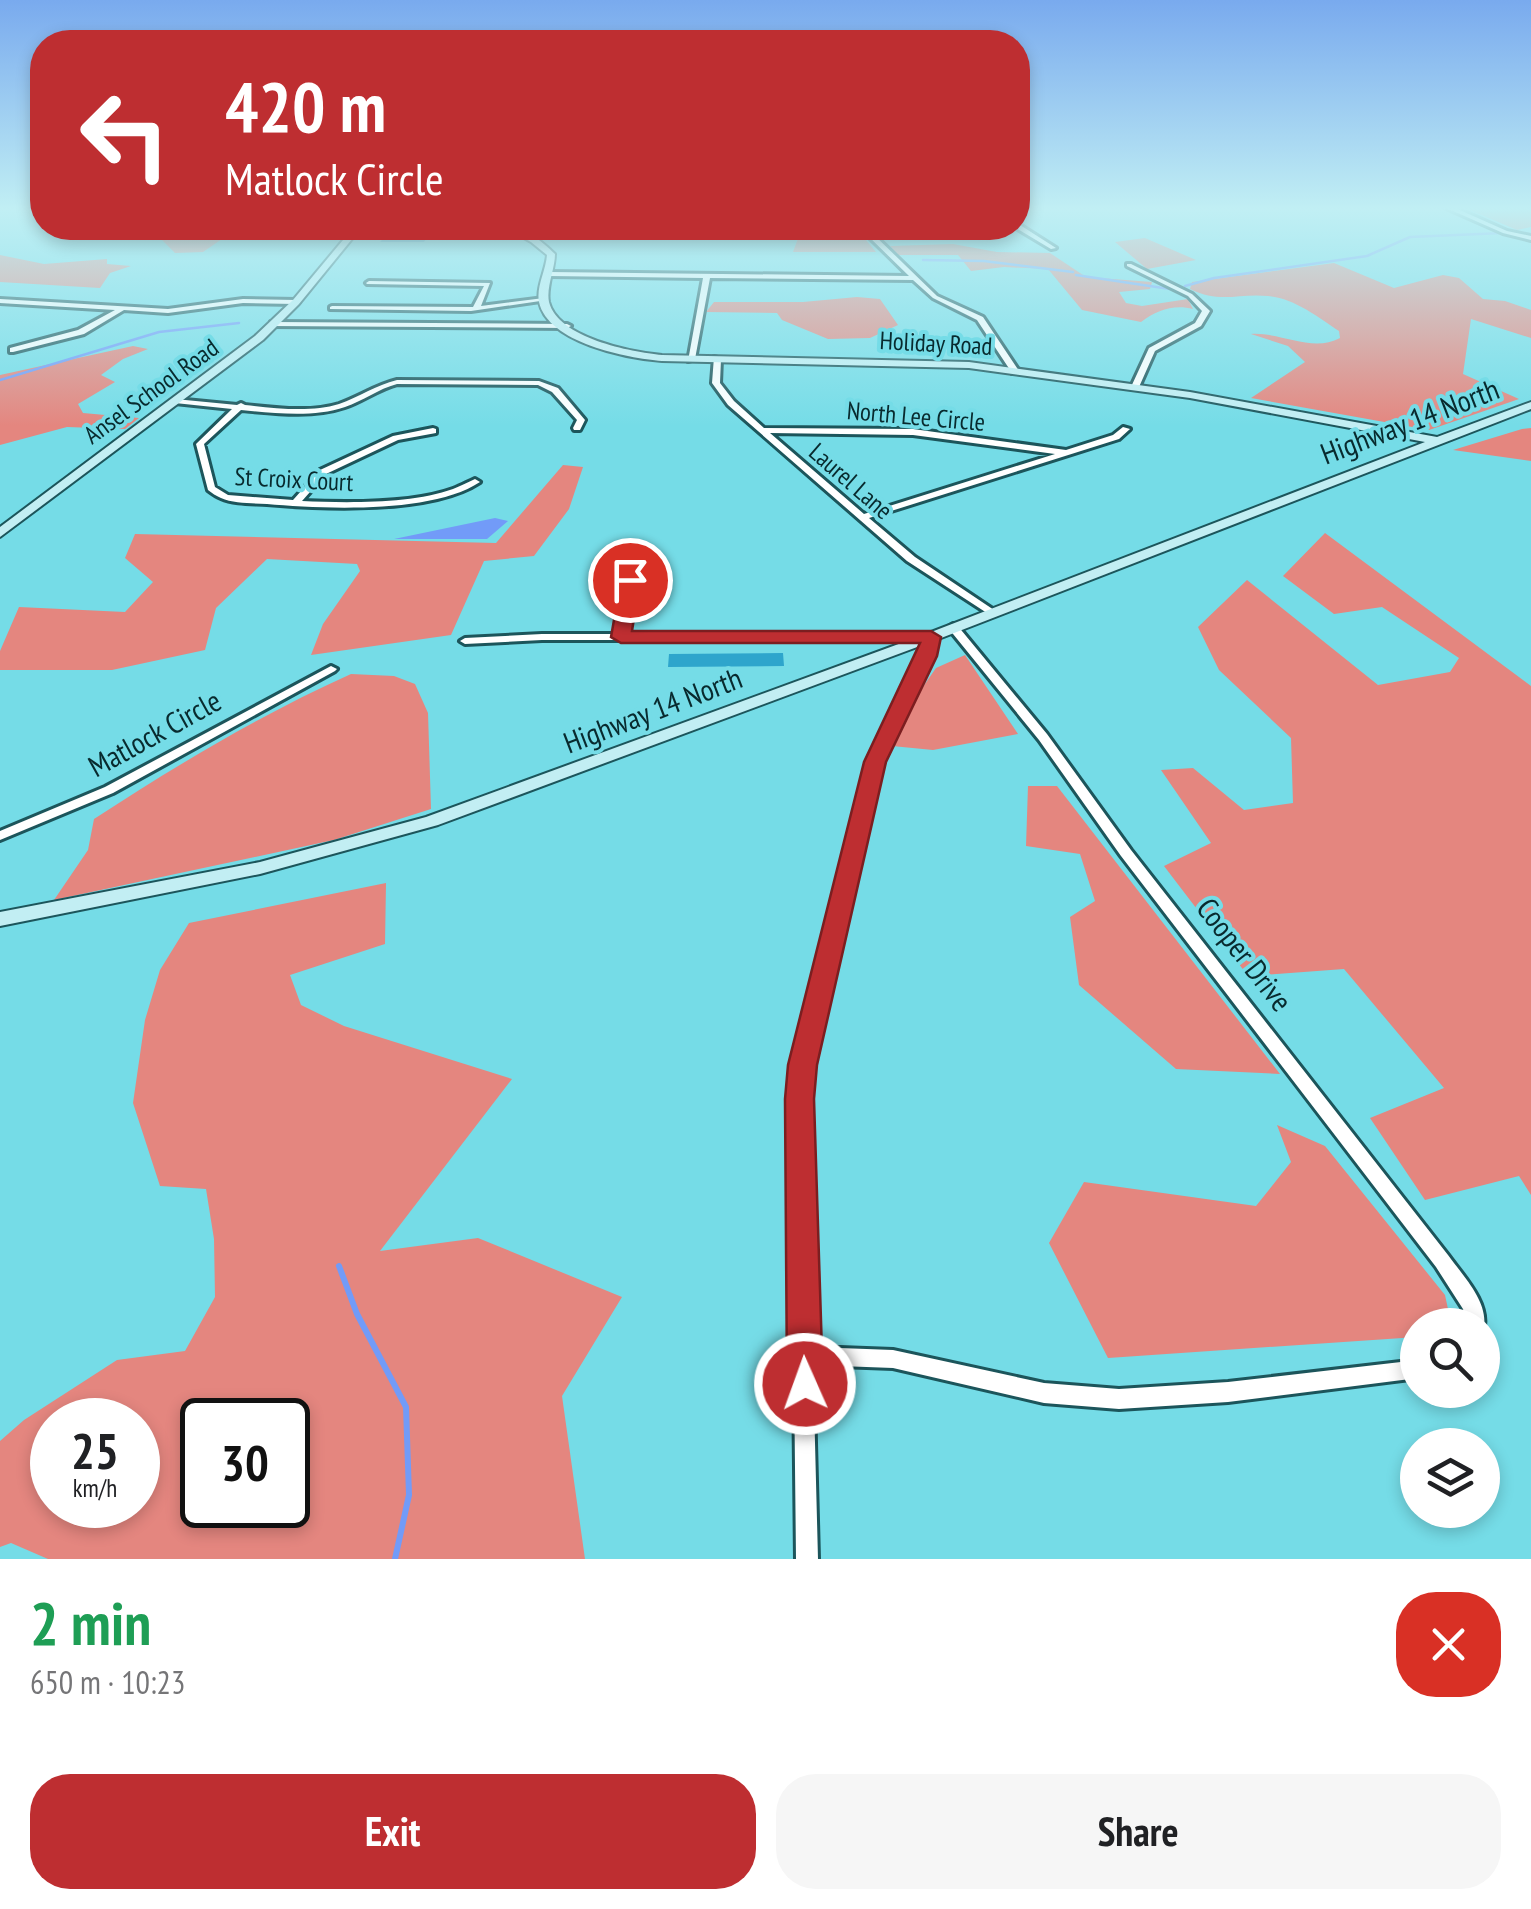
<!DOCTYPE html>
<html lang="en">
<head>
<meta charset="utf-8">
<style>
  body { margin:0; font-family:"PT Sans Narrow",sans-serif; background:#f6f6f6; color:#202124; height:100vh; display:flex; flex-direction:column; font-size:38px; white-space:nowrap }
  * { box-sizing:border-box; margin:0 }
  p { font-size:32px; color:#757577 }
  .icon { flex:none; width:55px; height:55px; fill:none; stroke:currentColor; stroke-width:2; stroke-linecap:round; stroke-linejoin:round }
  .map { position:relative; height:1559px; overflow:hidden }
  .drawer { display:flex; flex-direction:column; background:#fff; flex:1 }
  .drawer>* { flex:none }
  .banner { position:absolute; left:30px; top:30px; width:1000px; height:210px; border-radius:40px; box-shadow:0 5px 15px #0003; background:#be2e31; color:#fff; overflow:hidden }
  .tools { position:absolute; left:1400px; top:1308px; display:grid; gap:20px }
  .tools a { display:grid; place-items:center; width:100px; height:100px; border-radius:50%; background:#fff; box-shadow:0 5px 15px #0003; font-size:50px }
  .speed { position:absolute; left:30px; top:1398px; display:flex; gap:20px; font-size:50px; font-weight:700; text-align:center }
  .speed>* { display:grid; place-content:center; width:130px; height:130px; border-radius:50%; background:#fff; box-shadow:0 5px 15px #0003; line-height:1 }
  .speed small { font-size:25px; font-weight:400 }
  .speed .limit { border:5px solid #111; border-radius:15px; background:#fff; color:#111 }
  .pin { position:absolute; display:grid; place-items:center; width:85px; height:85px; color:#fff; margin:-42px; border:5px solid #fff; border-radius:50%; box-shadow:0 2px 10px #0007 }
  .me { position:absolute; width:110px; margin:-55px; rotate:358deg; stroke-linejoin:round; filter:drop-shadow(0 0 8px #0008) }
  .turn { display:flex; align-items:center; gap:35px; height:210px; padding:0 30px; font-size:45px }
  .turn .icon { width:130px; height:130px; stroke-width:2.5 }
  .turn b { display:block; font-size:70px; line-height:85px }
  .round { display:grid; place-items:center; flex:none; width:105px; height:105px; border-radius:40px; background:#f6f6f6 }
  .headline { display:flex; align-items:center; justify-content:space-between; height:170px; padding:0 30px }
  h1 { font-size:60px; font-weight:700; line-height:75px; color:#1e9e55 }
  .cta { display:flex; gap:20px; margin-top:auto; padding:20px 30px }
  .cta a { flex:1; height:115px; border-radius:40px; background:#be2e31; color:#fff; font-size:40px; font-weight:700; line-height:115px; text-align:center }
  .cta a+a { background:#f6f6f6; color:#202124 }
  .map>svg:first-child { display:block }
  .green { fill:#e4867f; fill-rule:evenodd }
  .water { fill:#729bf8 }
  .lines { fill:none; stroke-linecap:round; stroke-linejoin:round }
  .stream-far1 { stroke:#729bf8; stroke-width:2.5 }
  .stream { stroke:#729bf8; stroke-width:6 }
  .building { fill:#2ea5cc }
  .street-casing { stroke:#1c555b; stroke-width:6 }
  .secondary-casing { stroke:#1c555b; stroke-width:4 }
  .street { fill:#fff; fill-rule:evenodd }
  .secondary { fill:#c2eef3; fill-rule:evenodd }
  .route { fill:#be2e31; stroke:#7c1e20; stroke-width:2.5 }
  .labels { text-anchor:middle; stroke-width:8; stroke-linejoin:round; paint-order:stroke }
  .far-street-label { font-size:25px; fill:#082a2e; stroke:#75dce7 }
  .street-label { font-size:30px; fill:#082a2e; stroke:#75dce7 }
</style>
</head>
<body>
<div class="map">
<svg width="1531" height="1559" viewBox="0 0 1531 1559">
  <rect width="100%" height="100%" fill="#75dce7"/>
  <!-- green -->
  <path class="green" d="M1463,207H1531V227L1517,230Z
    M129,231L214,237L222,239L203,252L175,253L159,237L122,235Z
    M800,233L861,234L876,252H793Z
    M1145,238L1196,260L1147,269L1115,242Z
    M953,244L997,252L1050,253L1086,277L1152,282L1150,289L1119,292L1126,303L1142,306L1188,299L1193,309C1174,304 1157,310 1141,322L1082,310L1048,269L1004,267L971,271L958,255H898L890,246Z
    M0,255L44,264L107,259V264L131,266L110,273L100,288L0,282Z
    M1334,263L1394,288L1443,275L1459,278L1483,299L1505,301L1531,310V338L1471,319L1463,374L1519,399L1429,430L1251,398L1305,362L1288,346L1251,334C1281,332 1312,353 1340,338L1339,331C1318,317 1294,298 1268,296C1237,293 1221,304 1190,289L1192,282Z
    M857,297L880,299L898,325L870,338L828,339L782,320L777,313L706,312L714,302H803Z
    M133,346L148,349L123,359L101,375L115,382L78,404L83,413L139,418L125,429L67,427L0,445V375Z
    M1531,428V461L1453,450L1522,429Z
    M563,465L583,467L569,509L534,556L484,561L451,635L311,655L323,624L360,571L357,564L267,559L216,608L205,650L112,670H0V651L19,607L125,612L153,582L125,558L135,534L496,543Z
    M1325,533L1531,686V1195L1519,1176L1425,1200L1370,1118L1444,1088L1344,969L1248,976L1164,866L1211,843L1161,770L1193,768L1244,810L1293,803L1291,738L1219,670L1198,627L1247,580L1378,685L1450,672L1459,658L1382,607L1334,614L1283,576Z
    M965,655L1018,734L933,750L892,746L907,710L936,668Z
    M351,674L394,676L415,684L428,713L431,809L334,840L54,900L88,850L94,819C177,765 260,715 351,674Z
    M1028,786H1057L1280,1074L1176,1069L1079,985L1070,917L1095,901L1080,854L1026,846Z
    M386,883L385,944L290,975L301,1005L344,1026L512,1079L380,1251L478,1238L622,1297L562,1396L585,1559H48L11,1543L0,1547V1441L24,1420L117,1360L185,1351L215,1297L214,1239L206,1189L160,1186L133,1103L145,1020L160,970L189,923ZM52,1420H138V1505H52ZM202,1420H288V1505H202Z
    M1277,1125L1325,1146L1445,1295L1451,1323L1418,1325L1417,1337L1108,1358L1049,1243L1084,1182L1256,1206L1291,1162Z"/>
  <!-- water -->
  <path class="water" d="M495,518L508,521L487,539H394Z"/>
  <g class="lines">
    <!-- stream-far1 -->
    <path class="stream-far1" d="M1511,232L1517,231
      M923,260L984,261L1073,272
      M1076,275L1170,289
      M1185,286L1214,278L1367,256L1410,237L1502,233
      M0,380L159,332L239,323"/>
    <!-- stream -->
    <path class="stream" d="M339,1266L357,1314L406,1407L409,1495L395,1559"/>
  </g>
  <!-- building -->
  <path class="building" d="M393,228H434L424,242H380Z
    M783,653L784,666L668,667L669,654Z"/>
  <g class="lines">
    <!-- street casing -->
    <g class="street-casing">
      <path id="street" d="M1444,207H1453L1507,231L1531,236V240L1503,233Z
        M1018,224L1020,225L1056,248L1051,249L1016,228Z
        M620,228L908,229L962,228L959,230L871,232L937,296L983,317L1019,371L1012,373L977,320L933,298L913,280L710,278L695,359L688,361L703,278L550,276L547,274L550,272L909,276L864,232L623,230Z
        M1127,264H1131L1192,294L1210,311L1201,326L1155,351L1139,387L1135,389L1131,387L1149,348L1195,323L1202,311L1188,296L1127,266Z
        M369,281L490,283L481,306L544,298L547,300L471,311L330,309V307L332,306L473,307L484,286L367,284L366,283Z
        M0,299L168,309L243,299L296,300L299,302L296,304L243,303L168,313L124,310L84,334L13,352H10V348L78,330L115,310L0,303Z
        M274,322L567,324L571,326L567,328L271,326V322Z
        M714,357L721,359L720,383L734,401L764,428L913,429L1066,450L1113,435L1123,427L1130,429L1119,439L869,518L915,557L994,610L995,612L990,615L907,561L728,405L712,383ZM770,433L913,435L1055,454L864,514Z
        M397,380L539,381L558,388L585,420L580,430H574L573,428L577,420L552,392L538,385L397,384C378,389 363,401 345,407C313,418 274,413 241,410L204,444L215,487L228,495L293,500L320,470L393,436L433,428L436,429V433L398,440L326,474L302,501C346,503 412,504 453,489C461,486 468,482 475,479L480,482C432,514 323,509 267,504C253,503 234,504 221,498C216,496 212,493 208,490L196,444L232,409L175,403L171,401L175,399L237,405L241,403L245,405C275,408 310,413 339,404C359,397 376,385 397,380Z
        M635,552L640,555L627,634H931L936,637L933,656L881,761L810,1065L807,1099L813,1347L893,1350L1044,1383L1119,1389L1228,1382L1418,1360V1378L1228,1402L1119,1409L1044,1403L893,1368L813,1365L818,1559H796L791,1099L794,1065L869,761L921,656L925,640H542L465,644L460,641L465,638L542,634H616L630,555Z
        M953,624L957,625L1047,734L1131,850L1448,1255C1463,1276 1491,1304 1483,1331L1482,1325H1467L1463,1309L1436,1267L1121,856L1039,740L949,629L948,627Z
        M331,666L337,669L335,671L113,793L0,840V831L105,787Z"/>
    </g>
    <!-- secondary casing -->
    <g class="secondary-casing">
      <path id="secondary" d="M353,228H361L299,304L263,340L0,537V527L255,336L293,300Z
        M506,228C525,227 542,241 555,254C555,269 546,287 549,302C558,338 631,352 662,355L969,362L1190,392L1437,437L1531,402V409L936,640L438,825L260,874L0,926V912L260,862L426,817L926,634L1425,442L1190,398L969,368L662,361C627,358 548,343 539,302C536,287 546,270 547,255L531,242Z"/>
    </g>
    <!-- street -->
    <use href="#street" class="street"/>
    <!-- secondary -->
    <use href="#secondary" class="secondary"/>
  </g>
  <!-- sky -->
  <linearGradient id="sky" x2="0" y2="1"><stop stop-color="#79aaee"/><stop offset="0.49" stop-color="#c1eff4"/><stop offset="1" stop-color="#c1eff4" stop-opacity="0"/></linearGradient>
  <rect width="1531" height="426" fill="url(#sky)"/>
  <!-- route -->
  <path class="route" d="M630,574L640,580L632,631H931L941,637L937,656L886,762L817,1065L814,1099L823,1384L818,1396L805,1401L792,1396L787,1384L785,1099L788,1065L864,762L920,643H621L611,637L621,580Z"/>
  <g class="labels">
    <!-- far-street labels -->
    <g class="far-street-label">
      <text transform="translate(936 343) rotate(3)" y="9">Holiday Road</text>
      <text transform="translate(151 391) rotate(-36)" y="9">Ansel School Road</text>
      <text transform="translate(916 416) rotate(5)" y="9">North Lee Circle</text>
      <text transform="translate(294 479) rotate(3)" y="9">St Croix Court</text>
      <text transform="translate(851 481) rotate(41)" y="9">Laurel Lane</text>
    </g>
    <!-- street labels -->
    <g class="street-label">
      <text transform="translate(1410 422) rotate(-21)" y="10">Highway 14 North</text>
      <text transform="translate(653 711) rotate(-21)" y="10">Highway 14 North</text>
      <text transform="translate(155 734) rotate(-29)" y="10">Matlock Circle</text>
      <text transform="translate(1244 955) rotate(52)" y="10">Cooper Drive</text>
    </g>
  </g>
</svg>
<div class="tools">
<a><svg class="icon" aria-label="search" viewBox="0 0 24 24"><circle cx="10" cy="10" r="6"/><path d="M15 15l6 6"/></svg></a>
<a><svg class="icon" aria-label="layers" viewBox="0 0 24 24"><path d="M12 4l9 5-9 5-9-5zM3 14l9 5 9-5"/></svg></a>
</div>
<div class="speed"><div>25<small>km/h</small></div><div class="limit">30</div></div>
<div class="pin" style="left:630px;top:580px;background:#d93025"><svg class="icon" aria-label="arrive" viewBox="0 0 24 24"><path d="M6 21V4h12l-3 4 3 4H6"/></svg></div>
<svg class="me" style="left:805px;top:1384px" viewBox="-20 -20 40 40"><circle r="17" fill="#be2e31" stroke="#fff" stroke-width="3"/><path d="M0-11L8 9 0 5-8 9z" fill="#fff"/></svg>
<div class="banner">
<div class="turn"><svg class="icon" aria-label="left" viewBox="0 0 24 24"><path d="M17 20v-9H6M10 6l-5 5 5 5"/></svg><div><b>420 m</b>Matlock Circle</div></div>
</div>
</div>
<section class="drawer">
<div class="headline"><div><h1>2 min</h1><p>650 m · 10:23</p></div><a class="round" style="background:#d93025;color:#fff"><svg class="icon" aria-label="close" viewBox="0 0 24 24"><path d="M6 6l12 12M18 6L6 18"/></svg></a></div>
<div class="cta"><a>Exit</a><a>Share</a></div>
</section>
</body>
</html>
